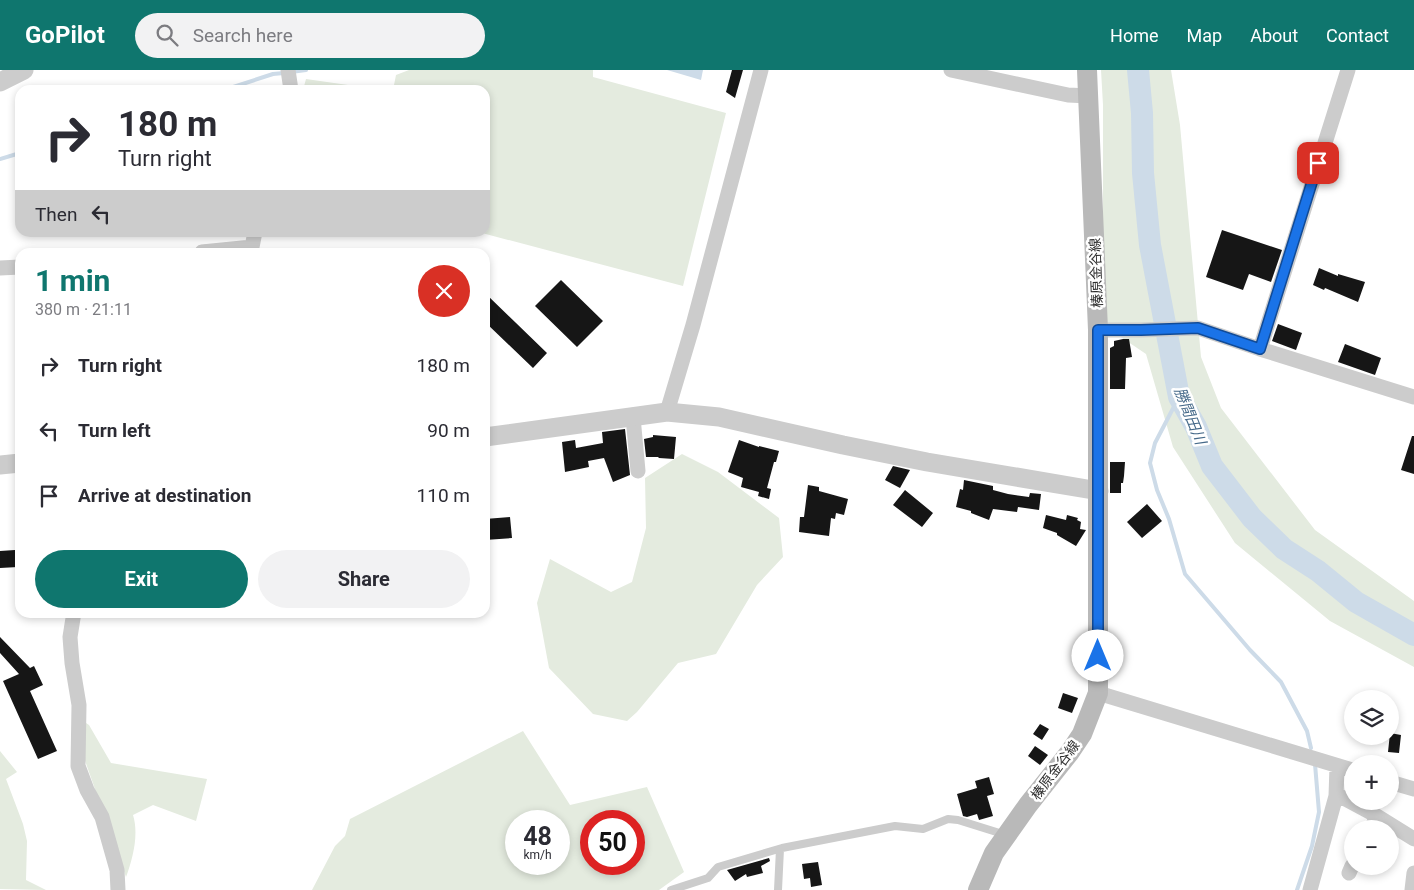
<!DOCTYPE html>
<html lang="en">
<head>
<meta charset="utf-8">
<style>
  body { margin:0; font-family:Roboto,"Noto Sans JP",sans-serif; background:#f2f2f3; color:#2b2b33; height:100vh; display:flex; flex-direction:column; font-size:19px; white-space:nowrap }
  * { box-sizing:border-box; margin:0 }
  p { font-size:16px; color:#7c7c81 }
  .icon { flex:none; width:28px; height:28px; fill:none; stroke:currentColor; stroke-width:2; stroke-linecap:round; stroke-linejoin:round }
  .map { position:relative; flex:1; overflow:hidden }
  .details { position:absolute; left:15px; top:178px; width:475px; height:370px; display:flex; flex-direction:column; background:#fff; border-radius:15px; box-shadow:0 2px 8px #0003 }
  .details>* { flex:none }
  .banner { position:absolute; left:15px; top:15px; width:475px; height:152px; border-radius:15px; box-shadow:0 2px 8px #0003; background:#fff; color:#2b2b33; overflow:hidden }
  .buttons { position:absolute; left:1344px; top:620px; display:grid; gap:10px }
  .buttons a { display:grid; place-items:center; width:55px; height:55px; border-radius:50%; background:#fff; box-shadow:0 2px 8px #0003; font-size:25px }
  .speed { position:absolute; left:505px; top:740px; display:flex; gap:10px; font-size:25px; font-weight:700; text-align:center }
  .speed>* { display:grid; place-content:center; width:65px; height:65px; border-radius:50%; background:#fff; box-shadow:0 2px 8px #0003; line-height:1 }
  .speed small { font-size:12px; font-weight:400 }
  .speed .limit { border:8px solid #d22; background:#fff; color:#111 }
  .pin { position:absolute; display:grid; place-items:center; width:42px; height:42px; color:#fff; margin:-21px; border-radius:10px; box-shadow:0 2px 8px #0006 }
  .me { position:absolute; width:55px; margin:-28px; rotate:0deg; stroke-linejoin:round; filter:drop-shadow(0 0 4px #0008) }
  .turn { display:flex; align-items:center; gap:18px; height:105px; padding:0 20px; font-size:22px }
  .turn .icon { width:65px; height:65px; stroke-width:2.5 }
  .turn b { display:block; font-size:35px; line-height:42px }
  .then { display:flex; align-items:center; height:48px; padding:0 20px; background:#0003; gap:10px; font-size:19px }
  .round { display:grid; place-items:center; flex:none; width:52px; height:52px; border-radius:26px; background:#f2f2f3 }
  .head { display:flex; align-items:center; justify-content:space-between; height:85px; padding:0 20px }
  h1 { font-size:30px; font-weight:700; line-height:38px; color:#0f766e }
  .action { display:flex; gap:10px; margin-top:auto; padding:10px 20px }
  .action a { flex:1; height:58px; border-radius:30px; background:#0f766e; color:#fff; font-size:20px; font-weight:700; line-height:58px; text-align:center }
  .action a+a { background:#f2f2f3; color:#2b2b33 }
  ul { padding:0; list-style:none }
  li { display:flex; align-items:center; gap:15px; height:65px; padding:0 20px }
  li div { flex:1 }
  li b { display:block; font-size:19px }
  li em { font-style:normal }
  header { display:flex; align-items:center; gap:30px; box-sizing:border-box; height:70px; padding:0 25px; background:#0f766e; color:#fff }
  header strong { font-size:24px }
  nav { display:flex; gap:28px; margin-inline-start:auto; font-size:18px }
  .search { width:350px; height:45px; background:#f2f2f3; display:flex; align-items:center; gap:12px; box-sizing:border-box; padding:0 18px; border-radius:28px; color:#7c7c81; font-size:19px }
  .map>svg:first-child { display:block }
  .green { fill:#e4ebdf; fill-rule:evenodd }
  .water { fill:#cddbe8 }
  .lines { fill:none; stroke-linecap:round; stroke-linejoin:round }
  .stream { stroke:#cddbe8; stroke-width:4 }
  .river { stroke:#cddbe8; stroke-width:22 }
  .building { fill:#161616 }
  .service { stroke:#ccc; stroke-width:8 }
  .minor { stroke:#ccc; stroke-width:15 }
  .tertiary { stroke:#ccc; stroke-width:19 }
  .secondary { stroke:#b9b9b9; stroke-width:20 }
  .route-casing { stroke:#114b97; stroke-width:12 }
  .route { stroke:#1a73e8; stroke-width:9 }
  .labels { text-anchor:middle; stroke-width:5; stroke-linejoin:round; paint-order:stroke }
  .street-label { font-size:14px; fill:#2f2f2f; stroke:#fff }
  .water-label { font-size:15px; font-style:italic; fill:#456989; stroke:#fff }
</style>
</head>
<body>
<header>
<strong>GoPilot</strong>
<div class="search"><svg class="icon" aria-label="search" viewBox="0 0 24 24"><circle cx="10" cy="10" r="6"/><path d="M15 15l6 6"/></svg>Search here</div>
<nav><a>Home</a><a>Map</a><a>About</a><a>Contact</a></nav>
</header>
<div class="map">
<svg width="1414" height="820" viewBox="0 0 1414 820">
  <rect width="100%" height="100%" fill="#fff"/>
  <!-- green -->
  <path class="green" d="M409,0H593V7L726,43L683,216L482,163L485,162V20H393L396,5Z
    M1101,0H1171L1180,55L1201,287L1221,338L1315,460L1414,531V597L1330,551L1235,473L1173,377L1146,284L1103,255V35Z
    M306,9L383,20H303Z
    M682,384L718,402L779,448L783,487L757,515L716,584L678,593L637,642L627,651L593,644L549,598L537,533L550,489L611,522L632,512L646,458L645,408Z
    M86,653L89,655L111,693L207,709L196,751L153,735L133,745C139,764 133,788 126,807L83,685Z
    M523,661L570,735L647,717L684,802L659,820H312L335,776L345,766L350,749ZM559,751V794H516V751ZM634,751V794H591V751Z
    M0,681L17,702L6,709L23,754L27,771L26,810L46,820L0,819Z"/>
  <!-- water -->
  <path class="water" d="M667,0H703L701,10Z"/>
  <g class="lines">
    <!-- stream -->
    <path class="stream" d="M291,2L306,0
      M224,20L273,4L284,3
      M0,89L20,83
      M1179,327L1155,373L1150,393L1157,420L1169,449L1185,504L1250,580L1281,612L1307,661L1311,678
      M1297,820L1312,776L1319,742L1315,694"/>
    <!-- river -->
    <path class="river" d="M1138,0L1142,43L1143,103L1150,175L1179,327L1196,357L1212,396L1252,448L1284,479L1318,501L1356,532L1414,565"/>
  </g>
  <!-- building -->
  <path class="building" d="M732,0H743L735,28L726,22Z
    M1222,160L1282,180L1271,212L1249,204L1243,220L1206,207Z
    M1319,198L1338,206V204L1365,212L1358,232L1325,218L1324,220L1313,215Z
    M561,210L603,251L577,277L535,236Z
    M485,223L547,283L533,298L485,252Z
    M1278,254L1302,263L1296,280L1272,271Z
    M1123,269H1129L1132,287L1126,288L1125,319H1110V278L1114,276V271Z
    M1345,274L1381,288L1375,305L1338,292Z
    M625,359L630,405L613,412L604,388L588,391L589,397L565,402L562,372L575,370L576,378L603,373L602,362Z
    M653,365L676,367L674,389L659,388L658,387H646L644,369L653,367Z
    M1412,366H1414V404L1401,400Z
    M739,370L759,377V376L779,381L776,392H774L767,418L771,419L769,429L758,426L759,422L741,417L743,408L728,402Z
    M1110,392H1125L1124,406L1123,413H1121V423H1110Z
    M893,396L910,400L900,418L885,410Z
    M964,410L993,416V420L1008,424L1029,427L1030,423L1041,424L1039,440L1018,437L1017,442L993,439L989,450L971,443V441L956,437L960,419L963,420Z
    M808,415L819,417V421L848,429L844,445L836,443L835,449L831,448L829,466L799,462L800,447H804Z
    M905,420L933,443L922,457L893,435Z
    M1147,434L1162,451L1142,468L1127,452Z
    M1046,445L1066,450L1067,445L1078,448L1077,450L1081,452L1080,459L1086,460L1076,476L1057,465V463L1043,458Z
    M510,447L512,468L485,470V449Z
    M15,480L18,497L0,498V481Z
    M0,567L30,598L34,596L43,615L30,621L57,681L38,689L3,611L19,604L0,583Z
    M1063,623L1078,628L1072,643L1058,638Z
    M1040,654L1049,659L1042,670L1033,664Z
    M1390,663L1401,665L1399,683L1388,682Z
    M1035,676L1048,685L1040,695L1028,686Z
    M989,707L994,724L987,726L993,746L979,750L977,744L967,747L963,746L957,724L977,718L975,711Z
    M769,788L770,791L761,796L763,803L747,807L746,804L735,811L727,800Z
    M818,792L822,815L811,817L810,808L804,809L802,794Z"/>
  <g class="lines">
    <!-- service -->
    <path class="service" d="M671,820L708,808L718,797L782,778L895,756L923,759L948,749L958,750L1006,765
      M778,820L780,779"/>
    <!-- minor -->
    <path class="minor" d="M288,0L291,20
      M951,0L1068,25L1089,26
      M202,182L252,177
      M251,182L255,162
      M0,198L20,197
      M1098,260H1141L1198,258L1260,279L1414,327
      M1260,279L1348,0
      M667,342L693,255L761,0
      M633,347L638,401
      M74,542L70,567L72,593L79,635L78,696L87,720L102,747L117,800L118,820
      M1098,623L1352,700
      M1390,712L1414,719
      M1336,724L1377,746L1371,759
      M1377,746L1414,769
      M1349,803L1352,796
      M1310,820L1336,726L1337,696
      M1412,820L1414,803"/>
    <!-- tertiary -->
    <path class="tertiary" d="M0,12L24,0
      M485,367L667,342L719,347L843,375L927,392L1099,421
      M0,395L20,393"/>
    <!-- secondary -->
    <path class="secondary" d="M978,820L994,783L1028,735L1070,682L1082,664L1098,623V260L1087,0"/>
  </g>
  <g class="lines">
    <!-- route casing -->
    <g class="route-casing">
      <path id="route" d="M1098,586V260H1141L1198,258L1260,279L1318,93"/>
    </g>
    <!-- route -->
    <use href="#route" class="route"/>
  </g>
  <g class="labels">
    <!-- street labels -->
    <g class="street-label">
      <text transform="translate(1096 203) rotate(-92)" y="5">榛原金谷線</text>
      <text transform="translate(1055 700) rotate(-53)" y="5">榛原金谷線</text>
    </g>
    <!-- water labels -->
    <g class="water-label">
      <text transform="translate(1190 346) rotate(68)" y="5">勝間田川</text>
    </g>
  </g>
</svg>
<div class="buttons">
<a><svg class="icon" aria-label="layers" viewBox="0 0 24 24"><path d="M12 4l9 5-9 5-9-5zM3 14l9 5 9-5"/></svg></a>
<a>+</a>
<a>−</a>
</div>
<div class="speed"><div>48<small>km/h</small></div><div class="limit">50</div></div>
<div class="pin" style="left:1318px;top:93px;background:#d93025"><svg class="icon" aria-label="arrive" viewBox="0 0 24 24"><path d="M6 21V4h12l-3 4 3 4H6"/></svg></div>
<svg class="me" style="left:1098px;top:586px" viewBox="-20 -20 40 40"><circle r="19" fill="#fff"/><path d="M0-13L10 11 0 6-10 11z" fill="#1a73e8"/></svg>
<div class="banner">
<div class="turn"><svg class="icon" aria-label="right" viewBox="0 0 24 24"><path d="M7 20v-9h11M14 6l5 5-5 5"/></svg><div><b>180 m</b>Turn right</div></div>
<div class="then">Then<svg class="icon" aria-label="left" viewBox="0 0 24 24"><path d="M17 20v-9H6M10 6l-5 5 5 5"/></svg></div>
</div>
<section class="details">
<div class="head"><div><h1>1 min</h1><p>380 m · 21:11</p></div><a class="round" style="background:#d93025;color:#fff"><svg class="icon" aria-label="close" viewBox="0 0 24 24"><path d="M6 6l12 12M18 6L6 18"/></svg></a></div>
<ul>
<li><svg class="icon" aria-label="right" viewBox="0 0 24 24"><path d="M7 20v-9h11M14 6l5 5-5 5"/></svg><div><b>Turn right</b></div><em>180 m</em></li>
<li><svg class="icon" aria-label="left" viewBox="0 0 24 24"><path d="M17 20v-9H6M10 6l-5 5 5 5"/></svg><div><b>Turn left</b></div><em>90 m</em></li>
<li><svg class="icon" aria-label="arrive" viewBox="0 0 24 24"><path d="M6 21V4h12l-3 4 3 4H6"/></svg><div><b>Arrive at destination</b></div><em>110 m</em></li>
</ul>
<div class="action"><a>Exit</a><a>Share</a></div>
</section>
</div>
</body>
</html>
